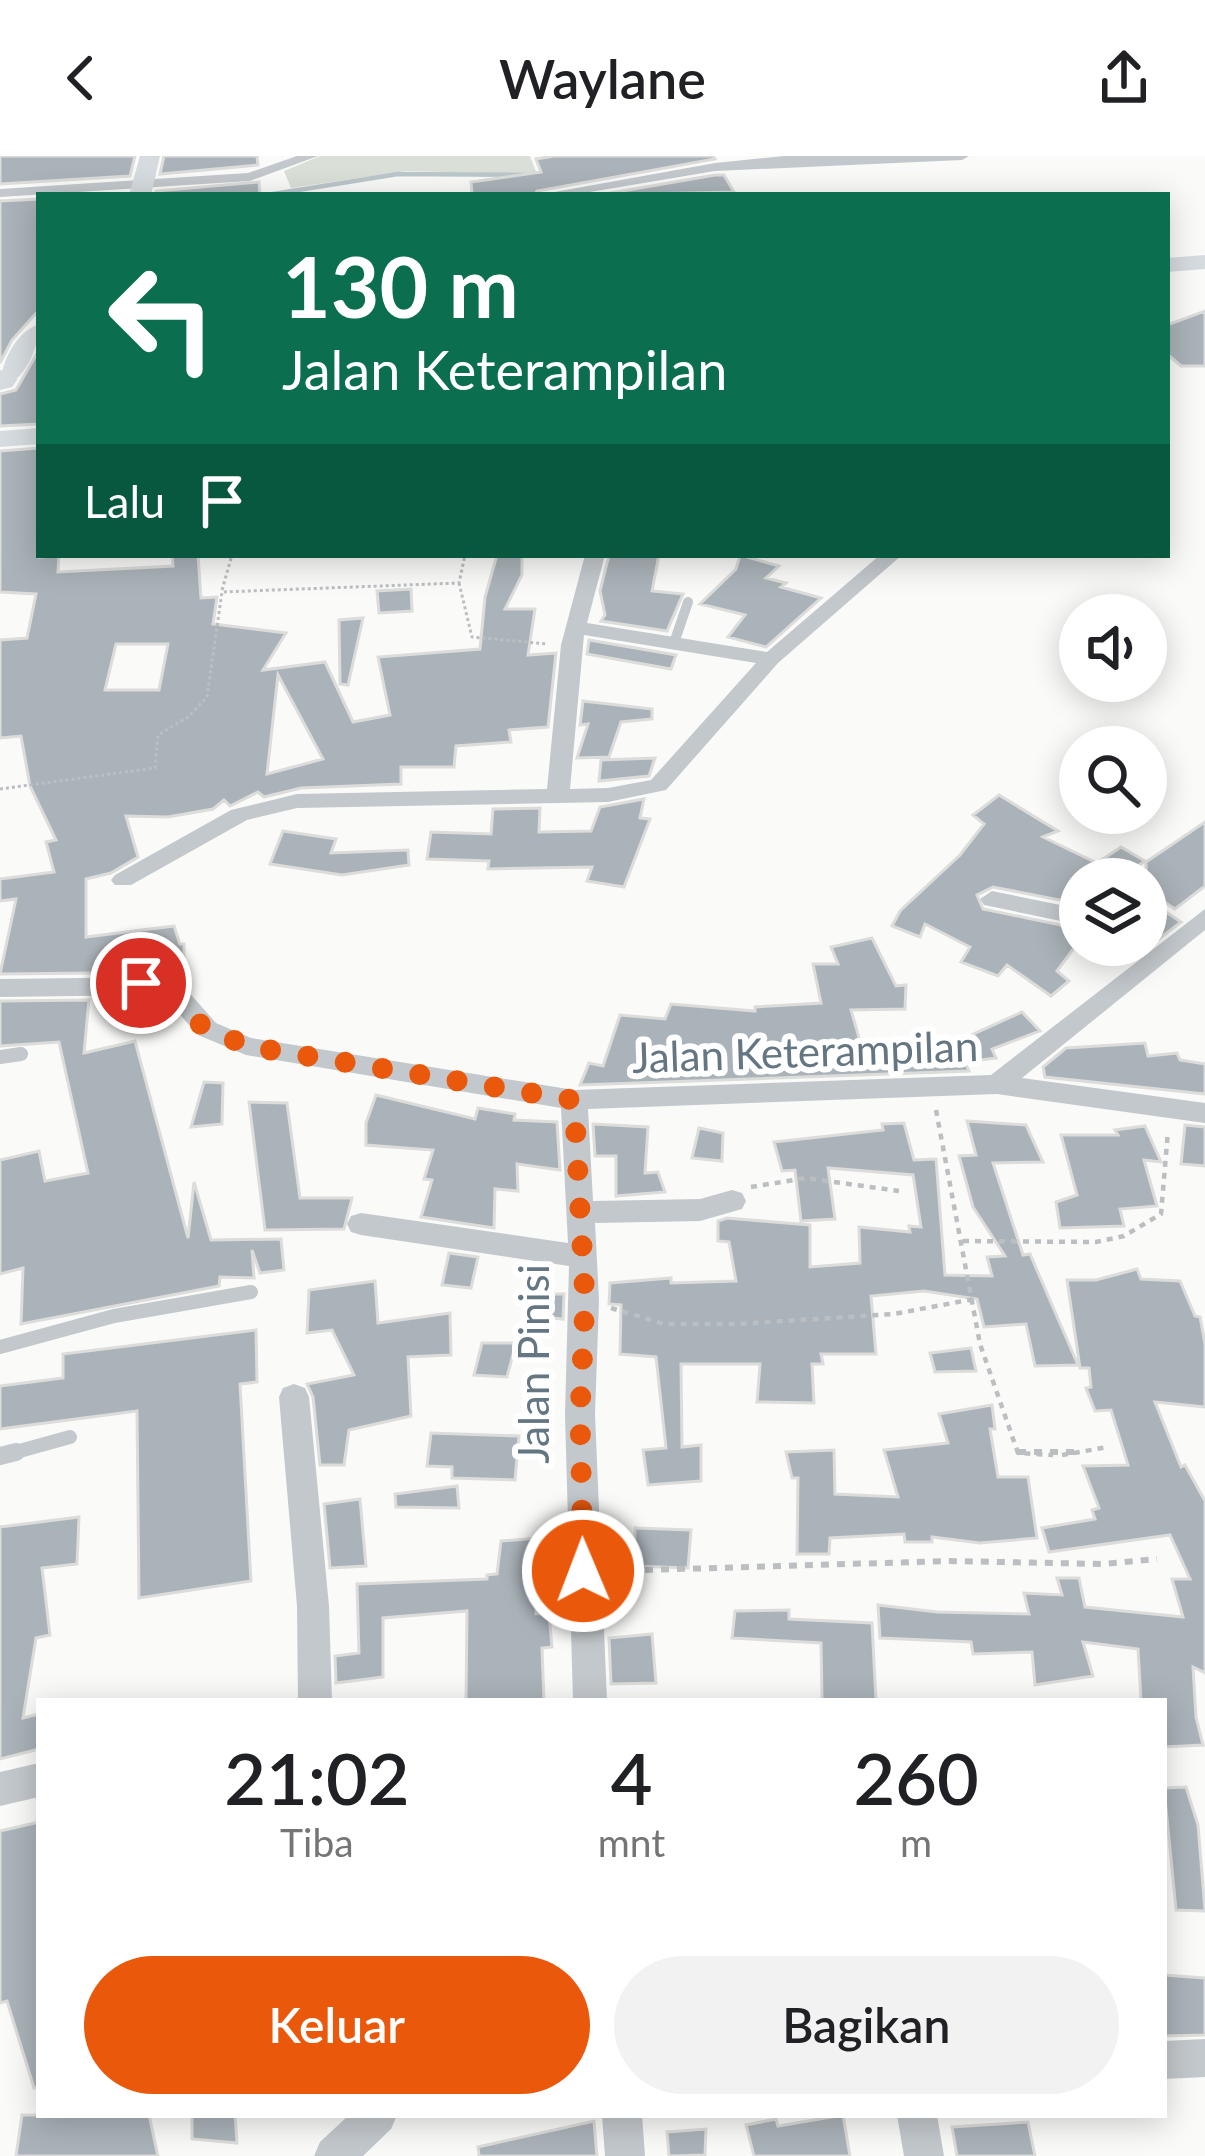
<!DOCTYPE html>
<html lang="id">
<head>
<meta charset="utf-8">
<style>
  body { margin:0; font-family:Lato,sans-serif; background:#f2f2f2; color:#202124; height:100vh; display:flex; flex-direction:column; font-size:45px; white-space:nowrap }
  * { box-sizing:border-box; margin:0 }
  p { font-size:39px; color:#757577 }
  .icon { flex:none; width:66px; height:66px; fill:none; stroke:currentColor; stroke-width:2; stroke-linecap:round; stroke-linejoin:round }
  .map { position:relative; flex:1; overflow:hidden }
  .side { position:absolute; left:36px; top:1542px; width:1131px; height:420px; display:flex; flex-direction:column; background:#fff; border-radius:0px; box-shadow:0 6px 30px #0003 }
  .side>* { flex:none }
  .top-card { position:absolute; left:36px; top:36px; width:1134px; height:366px; border-radius:0px; box-shadow:0 6px 30px #0003; background:#0b6e4f; color:#fff; overflow:hidden }
  .buttons { position:absolute; left:1059px; top:438px; display:grid; gap:24px }
  .buttons a { display:grid; place-items:center; width:108px; height:108px; border-radius:50%; background:#fff; box-shadow:0 6px 30px #0003; font-size:60px }
  .pin { position:absolute; display:grid; place-items:center; width:102px; height:102px; color:#fff; margin:-51px; border:6px solid #fff; border-radius:50%; box-shadow:0 3px 12px #0007 }
  .me { position:absolute; width:132px; margin:-66px; rotate:359deg; stroke-linejoin:round; filter:drop-shadow(0 0 9px #0008) }
  .turn { display:flex; align-items:center; gap:42px; height:252px; padding:0 48px; font-size:54px }
  .turn .icon { width:156px; height:156px; stroke-width:2.5 }
  .turn b { display:block; font-size:84px; line-height:102px }
  .then { display:flex; align-items:center; height:114px; padding:0 48px; background:#0003; gap:24px; font-size:45px }
  .eta { display:flex; justify-content:space-evenly; align-items:center; height:204px; text-align:center }
  .eta b { font-size:72px; font-weight:600; line-height:84px }
  .button { display:flex; gap:24px; margin-top:auto; padding:24px 48px }
  .button a { flex:1; height:138px; border-radius:72px; background:#ea580c; color:#fff; font-size:48px; font-weight:600; line-height:138px; text-align:center }
  .button a+a { background:#f2f2f2; color:#202124 }
  header { display:flex; justify-content:space-between; align-items:center; height:156px; padding:0 48px; background:#fff; font-size:54px; font-weight:600 }
  .map>svg:first-child { display:block }
  .green { fill:#dadfd7 }
  .lines { fill:none; stroke-linecap:round; stroke-linejoin:round }
  .stream { stroke:#bbc7cb; stroke-width:4.5 }
  .building { fill:#aab3b9; stroke:#dcdcda; stroke-width:3; fill-rule:evenodd }
  .path-far2 { stroke:#bbbfc2; stroke-width:3; stroke-dasharray:3 3; stroke-linecap:butt }
  .path-far1 { stroke:#bbbfc2; stroke-width:4.5; stroke-dasharray:6 6; stroke-linecap:butt }
  .path { stroke:#bbbfc2; stroke-width:6; stroke-dasharray:8 8; stroke-linecap:butt }
  .lane-far2 { stroke:#c3c8cc; stroke-width:10 }
  .lane-far1 { stroke:#c3c8cc; stroke-width:14 }
  .lane { stroke:#c3c8cc; stroke-width:18 }
  .street { fill:#c3c8cc; fill-rule:evenodd }
  .secondary { fill:#d6dbdf; fill-rule:evenodd }
  .highway { fill:#d6dbdf; fill-rule:evenodd }
  .route { stroke:#ea580c; stroke-width:21; stroke-dasharray:0 37.8 }
  .labels { text-anchor:middle; stroke-width:12; stroke-linejoin:round; paint-order:stroke }
  .street-label { font-size:42px; fill:#657683; stroke:#fff }
</style>
</head>
<body>
<header><svg class="icon" aria-label="back" viewBox="0 0 24 24"><path d="M15 5l-7 7 7 7"/></svg>Waylane<svg class="icon" aria-label="share" viewBox="0 0 24 24"><path d="M12 15V3M7 8l5-5 5 5M5 13v7h14v-7"/></svg></header>
<div class="map">
<svg width="1205" height="2000" viewBox="0 0 1205 2000">
  <rect width="100%" height="100%" fill="#fafaf8"/>
  <!-- green -->
  <path class="green" d="M320,0H530L537,18L406,15L291,32L284,15Z"/>
  <g class="lines">
    <!-- stream -->
    <path class="stream" d="M267,39L398,18L528,19"/>
  </g>
  <!-- building -->
  <path class="building" d="M0,0H135L130,20L0,28Z
    M164,0H257L258,9L160,18Z
    M554,0H713L715,3L537,35L534,39H472L471,26L541,16L536,3Z
    M724,19L734,36L599,39L715,19Z
    M259,26L260,39L156,38V35Z
    M39,43V154L12,184L0,207V45Z
    M1205,155V210H1181L1167,198V169Z
    M39,194V268L0,270V238L16,234Z
    M39,292V401L59,399L58,416L173,410L172,399H198L201,442L217,441L213,468L286,477L263,514L325,506L353,566L390,559L378,501L480,493L485,441L497,399H522V419L505,453H535L528,499L556,497L548,571L509,574L511,586L456,590L454,611H401V628L301,632L264,641L258,636L230,650L224,644L213,653L168,661L126,660L138,701L111,717L86,723V781L174,770L180,788H184V816L0,818L16,743L0,745V723L54,716L46,686L56,684L30,630L21,580L0,582V484L27,482L36,438L0,436V295ZM116,488H168L159,534H105ZM278,519L323,603L267,618Z
    M609,399H659L652,435L683,438L667,475L601,465L605,459L600,435Z
    M740,399L779,410L766,422L786,427L781,431L821,442L766,491L728,481L745,459L700,448L736,413Z
    M411,433L412,455L379,457L377,435Z
    M363,462L348,529L340,528L339,464Z
    M589,484L676,499L671,513L587,498Z
    M583,545L652,553V563L621,566L609,601L577,602L588,568L580,569Z
    M655,602L649,620L599,625L601,604Z
    M999,639L1058,675L1043,681L1097,707L1121,691L1145,705L1123,720L1130,723H1080V748L993,731L977,739L983,753L1080,773V784L1057,815L1069,825L1051,840L1007,809L998,820L961,806L970,791L925,768L920,781L892,770L900,755L960,699L984,668L973,659Z
    M644,643L640,662L650,663L624,731L587,725L592,711L488,713L489,705L427,703L431,676L491,678L493,653L540,652L539,676L591,675L600,651Z
    M1205,666V730L1175,753L1146,734V706Z
    M283,675L336,683L331,697L408,694L409,709L342,719L270,708Z
    M1163,754L1181,766L1146,793V765Z
    M872,782L896,830L906,829L905,853L851,854L864,899H927L1022,856L1040,875L992,893L996,902L965,906L969,915L580,929L589,907L603,910L620,859L665,863L671,848L755,855V851L821,847L813,808H838L831,791Z
    M89,844L84,897L135,885L188,1082L194,1026L211,1084L281,1083L284,1114L260,1117L252,1094L254,1122L220,1121L219,1130L21,1168L23,1112L0,1118V1004L39,995L45,1025L88,1017L59,886L0,890V845Z
    M1145,887L1148,900L1177,897L1180,904L1205,908V938L1045,921L1043,911L1066,892Z
    M204,926L223,927L222,968L191,971Z
    M376,939L475,963L478,952L515,958L514,964L557,966L560,1014L517,1008L518,1035L495,1033L494,1072L421,1061L432,1024L424,1023L433,994L366,989V967Z
    M249,946L287,947L300,1042H352L344,1073L265,1074Z
    M967,965L1026,969L1043,1006L993,1007L1023,1099L1030,1098L1078,1209L1035,1210L1026,1168L984,1171L977,1143L924,1135L871,1140L876,1198H821L823,1208H812L814,1247L757,1246L760,1208H681L682,1291L701,1289V1325L648,1329L643,1294L666,1292L656,1201L620,1198L621,1149L609,1148L610,1127L671,1122V1127L736,1125L729,1086L718,1085V1065L727,1062L810,1069V1111L860,1107L859,1071L910,1076L909,1070L921,1071L913,1019L828,1012L835,1063L801,1065L795,1014L782,1015L774,986L883,974L882,968L904,967L914,1004L936,1003L945,1119L992,1120L987,1101L1005,1100L973,1051L959,1000L976,999Z
    M593,968L648,971L645,1017L658,1016L665,1036L616,1040V1000H595Z
    M1185,969L1205,971V1010L1181,1008Z
    M1145,970L1161,1006L1144,1004L1157,1050L1120,1053L1124,1070L1060,1072L1056,1046L1077,1039L1061,979H1118L1115,974Z
    M699,972L723,977L722,1005L692,1002Z
    M449,1097L478,1101L471,1132L442,1129Z
    M1137,1113L1141,1123L1180,1125L1195,1160L1200,1161L1205,1188V1251L1155,1246L1181,1311L1185,1309L1205,1345V1517L1193,1511L1196,1561L1203,1589L1164,1591V1545H1141L1138,1493L1083,1486L1093,1520L1035,1529L1032,1496L973,1498L971,1486L880,1482L878,1449L937,1456L1029,1458L1024,1437L1062,1439L1057,1422H1079L1085,1451L1183,1461L1172,1423H1190L1170,1379L1049,1396L1042,1372L1095,1363L1092,1354L1099,1352L1083,1310L1128,1309L1111,1254L1095,1255L1086,1232L1091,1231L1089,1212H1080L1067,1124H1096Z
    M375,1125L378,1167L450,1157L451,1199L408,1201L411,1260L349,1274L344,1309H320L313,1241L307,1228L354,1219L332,1174L307,1177L309,1134Z
    M532,1138H564L563,1163L531,1160Z
    M256,1174L257,1226L240,1228L251,1425L139,1442L137,1255L0,1273V1230L63,1222V1198Z
    M482,1187H516L507,1221L474,1219Z
    M971,1192L976,1215L935,1216L930,1197Z
    M992,1249L995,1273H990L998,1321H1028L1037,1382L980,1387L932,1381V1386H905L904,1378L830,1382L829,1398H797L798,1322H792L786,1296L834,1294L835,1338L898,1341L884,1294L948,1287L939,1258Z
    M431,1277L519,1280L515,1324L452,1322V1311L427,1310Z
    M457,1330L459,1352L396,1351L395,1338Z
    M360,1343L366,1410L330,1412L324,1348Z
    M79,1361L77,1408L42,1412L50,1479L36,1482L23,1562L39,1558V1593L0,1603V1371Z
    M635,1372L691,1374L688,1412L634,1410Z
    M564,1380L565,1410L537,1411L536,1458L549,1457L552,1491L542,1492L544,1545H466L467,1455L383,1462V1521L336,1527L335,1500L359,1497L357,1428L487,1423V1419L497,1418L501,1385Z
    M789,1454V1463L872,1467L876,1545H822L821,1487L732,1482L735,1455Z
    M652,1478L656,1527L611,1528L609,1482Z
    M1186,1631L1198,1669L1205,1755L1176,1754L1164,1632Z
    M39,1666V1931L34,1932L7,1845L0,1847V1675Z
    M1164,1819L1205,1822V1879L1164,1880Z
    M22,1959H149L158,2000H16Z
    M192,1959H235L237,1987L192,1983Z
    M843,1959L850,2000H754L746,1969L776,1963L778,1970Z
    M594,1965L597,2000H479L478,1991Z
    M1028,1966L1035,2000H957L952,1971Z
    M706,1973L705,1999L669,2000L667,1976Z"/>
  <g class="lines">
    <!-- path-far2 -->
    <path class="path-far2" d="M459,427L472,481L547,488
      M222,434L232,399
      M0,633L155,612L158,579L188,561L207,541L222,436L459,427L465,399"/>
    <!-- path-far1 -->
    <path class="path-far1" d="M936,954L980,1188L1018,1297L1053,1299
      M751,1031L806,1022L899,1035
      M963,1085L1096,1086L1124,1080L1161,1058L1168,975
      M611,1152L664,1168H736L894,1158L974,1143
      M1062,1299L1108,1291"/>
    <!-- path -->
    <path class="path" d="M1018,1296H1080
      M613,1415L949,1405L1104,1408L1157,1403"/>
    <!-- lane-far2 -->
    <path class="lane-far2" d="M675,484L688,446"/>
    <!-- lane-far1 -->
    <path class="lane-far1" d="M0,901L21,898
      M0,1191L114,1160L251,1136
      M5,1299L70,1281"/>
    <!-- lane -->
    <path class="lane" d="M0,1300L16,1296"/>
    <!-- street -->
    <path class="street" d="M297,0H318L250,25L0,41V33L248,17Z
      M784,0H969L962,4L715,15L572,39H538L715,7Z
      M585,399H605L587,467L767,496L880,399H902L778,507L666,634L608,646L297,652L247,664L131,729H115L111,724L115,719L231,654L297,638L547,633L561,489ZM584,479L756,507L651,624L608,632L570,633Z
      M992,735L1080,753V769L984,749L980,743Z
      M1205,753V774L1022,922L1205,947V967L997,938L588,953L593,1045L700,1043L732,1034L742,1037L746,1045L742,1053L700,1065L595,1067L599,1144L595,1258L607,1545H573L565,1258L569,1110L361,1079L351,1076L347,1068L351,1060L361,1057L568,1087L561,952L246,899L198,879L167,844L156,839L0,841V823L160,821L185,832L216,867L251,882L574,934L991,919Z
      M294,1228L305,1232L309,1241L329,1450L332,1545H298L297,1450L279,1241L283,1232Z
      M39,1607V1641L0,1650V1616Z
      M1205,1883V1921L1164,1923V1885Z
      M349,1959H397L391,1973L363,2000H314L320,1986Z
      M602,1959H642L645,2000H605Z
      M897,1959H937L944,2000H904Z"/>
    <!-- secondary -->
    <path class="secondary" d="M140,0H160L151,39H129Z
      M1205,99V113L1167,116V102Z
      M39,168C39,192 25,225 0,233C0,209 14,177 39,168Z
      M39,272V288L0,291V275Z"/>
    <!-- highway -->
    <path class="highway" d="M0,214L12,217L17,224L12,231L0,234Z"/>
  </g>
  <g class="lines">
    <!-- route -->
    <path class="route" d="M141,827L176,838L198,867L246,890L574,944L585,1144L580,1258L583,1415"/>
  </g>
  <g class="labels">
    <!-- street labels -->
    <g class="street-label">
      <text transform="translate(805 896) rotate(-2)" y="15">Jalan Keterampilan</text>
      <text transform="translate(534 1208) rotate(-90)" y="15">Jalan Pinisi</text>
    </g>
  </g>
</svg>
<div class="buttons">
<a><svg class="icon" aria-label="sound" viewBox="0 0 24 24"><path d="M4 9h4l5-4v14l-5-4H4zM17 9q2 3 0 6"/></svg></a>
<a><svg class="icon" aria-label="search" viewBox="0 0 24 24"><circle cx="10" cy="10" r="6"/><path d="M15 15l6 6"/></svg></a>
<a><svg class="icon" aria-label="layers" viewBox="0 0 24 24"><path d="M12 4l9 5-9 5-9-5zM3 14l9 5 9-5"/></svg></a>
</div>
<div class="pin" style="left:141px;top:827px;background:#d93025"><svg class="icon" aria-label="arrive" viewBox="0 0 24 24"><path d="M6 21V4h12l-3 4 3 4H6"/></svg></div>
<svg class="me" style="left:583px;top:1415px" viewBox="-20 -20 40 40"><circle r="17" fill="#ea580c" stroke="#fff" stroke-width="3"/><path d="M0-11L8 9 0 5-8 9z" fill="#fff"/></svg>
<div class="top-card">
<div class="turn"><svg class="icon" aria-label="left" viewBox="0 0 24 24"><path d="M17 20v-9H6M10 6l-5 5 5 5"/></svg><div><b>130 m</b>Jalan Keterampilan</div></div>
<div class="then">Lalu<svg class="icon" aria-label="arrive" viewBox="0 0 24 24"><path d="M6 21V4h12l-3 4 3 4H6"/></svg></div>
</div>
<section class="side">
<div class="eta">
<div><b>21:02</b><p>Tiba</p></div>
<div><b>4</b><p>mnt</p></div>
<div><b>260</b><p>m</p></div>
</div>
<div class="button"><a>Keluar</a><a>Bagikan</a></div>
</section>
</div>
</body>
</html>
